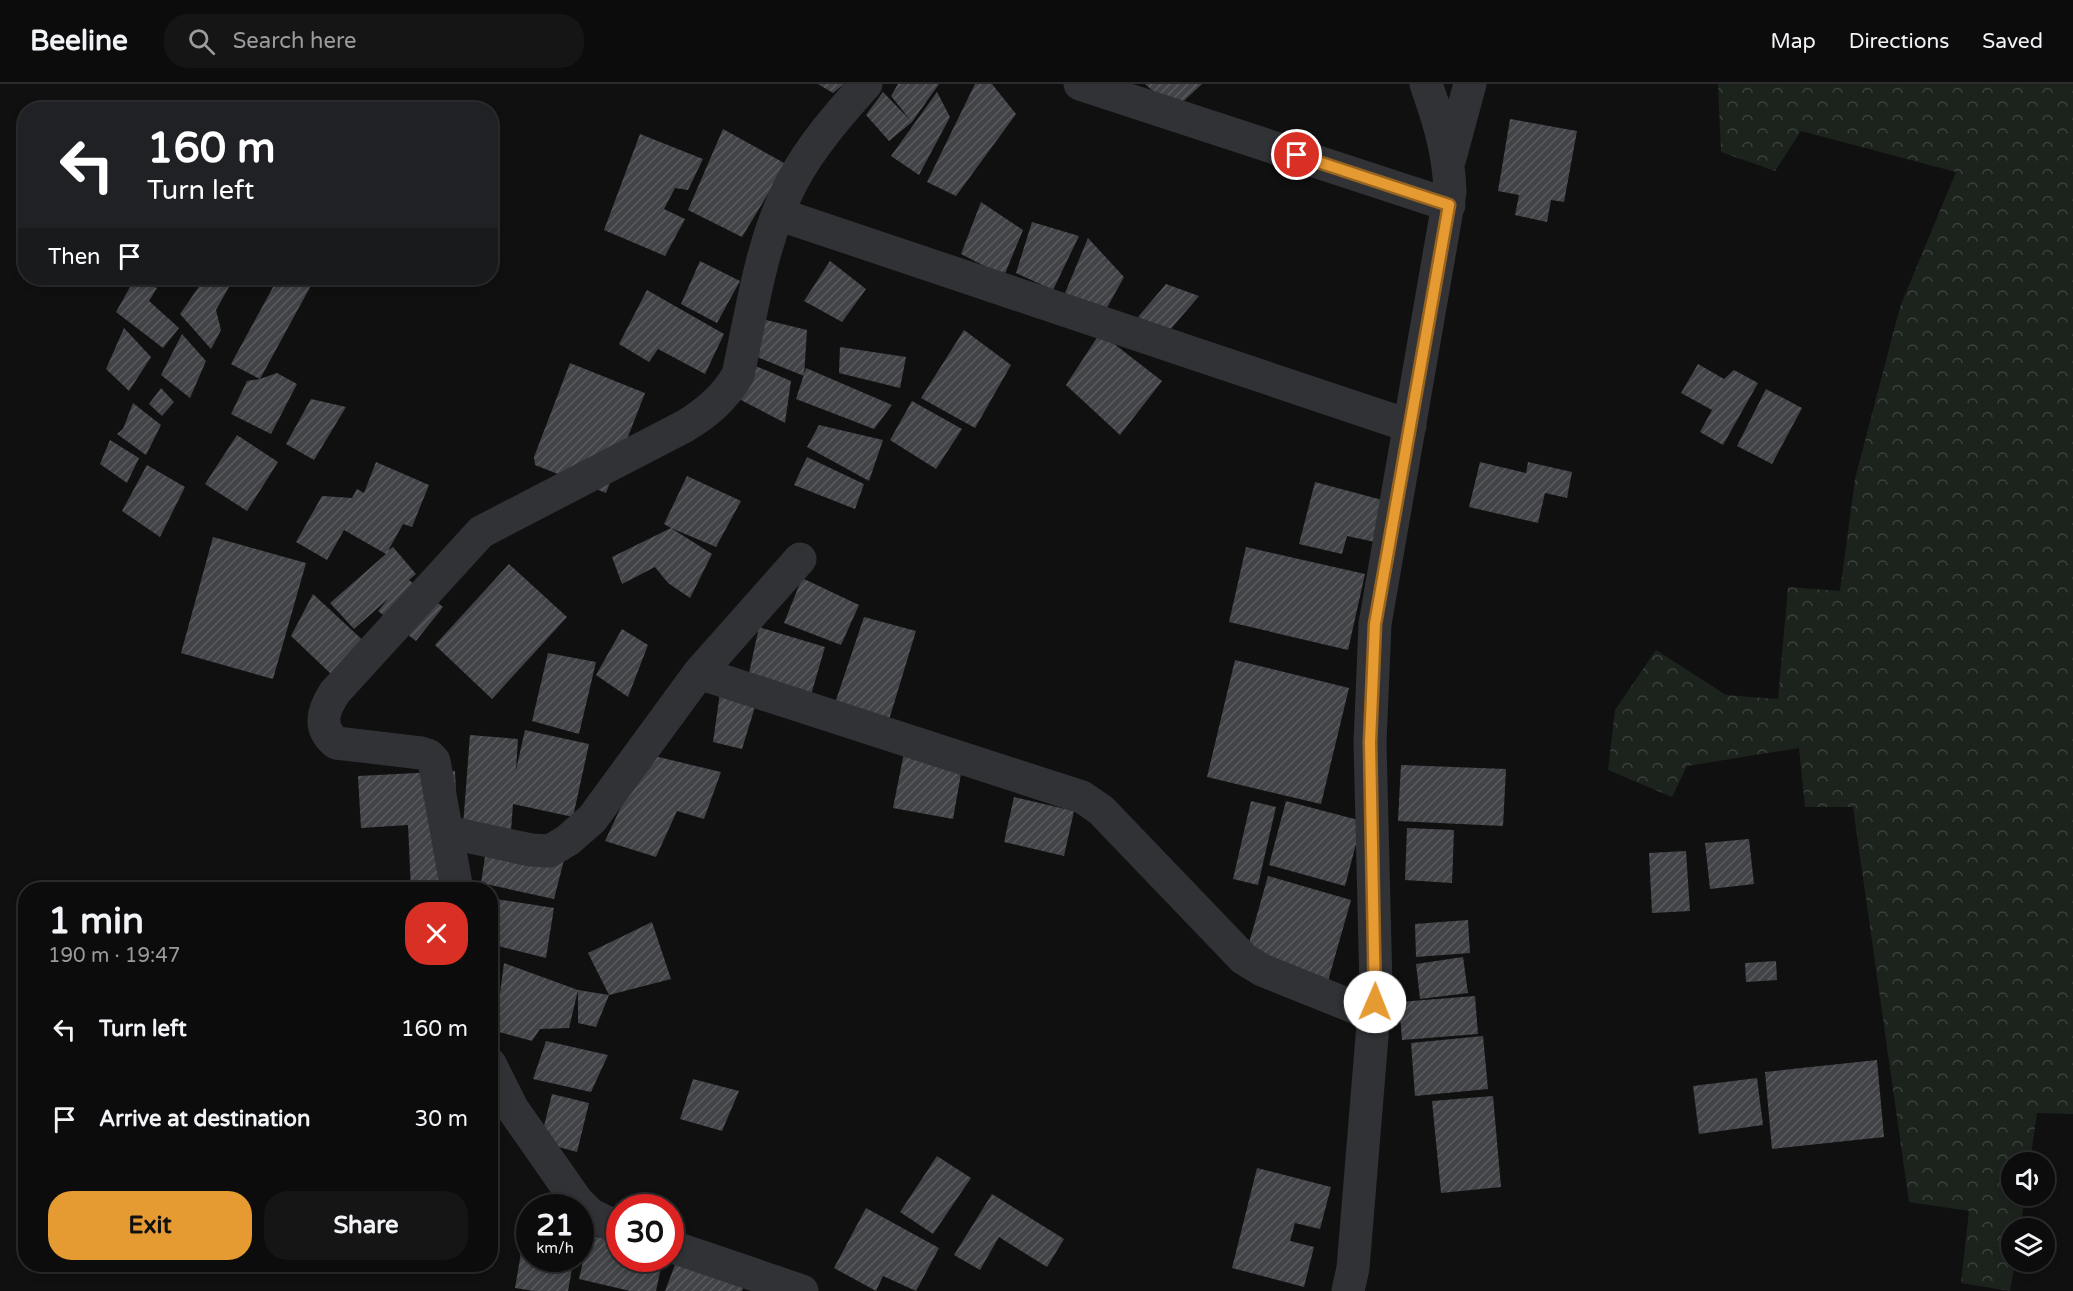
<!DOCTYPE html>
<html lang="en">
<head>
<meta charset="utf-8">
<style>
  body { margin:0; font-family:"Varela Round",sans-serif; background:#151516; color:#f1f3f6; height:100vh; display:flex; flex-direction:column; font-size:22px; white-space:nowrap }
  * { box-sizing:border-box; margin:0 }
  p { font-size:20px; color:#9a9b9d }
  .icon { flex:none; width:33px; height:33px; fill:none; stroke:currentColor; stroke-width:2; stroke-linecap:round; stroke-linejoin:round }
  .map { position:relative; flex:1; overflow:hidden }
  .sheet { position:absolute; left:18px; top:798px; width:480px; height:390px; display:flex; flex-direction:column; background:#0c0c0d; border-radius:24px; box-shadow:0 3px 9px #0003,0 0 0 2px #2c2c2e }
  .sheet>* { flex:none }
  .banner { position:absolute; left:18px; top:18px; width:480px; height:183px; border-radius:24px; box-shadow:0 3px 9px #0003,0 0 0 2px #2c2c2e; background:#202124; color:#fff; overflow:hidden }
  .fabs { position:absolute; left:2001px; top:1068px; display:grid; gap:12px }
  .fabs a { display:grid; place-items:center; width:54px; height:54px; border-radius:50%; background:#0c0c0d; box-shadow:0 3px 9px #0003,0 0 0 2px #2c2c2e; font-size:30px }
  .speed { position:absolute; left:516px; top:1110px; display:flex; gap:12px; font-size:30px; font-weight:700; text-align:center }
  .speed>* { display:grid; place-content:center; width:78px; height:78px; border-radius:50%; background:#0c0c0d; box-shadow:0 3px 9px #0003,0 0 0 2px #2c2c2e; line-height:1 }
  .speed small { font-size:15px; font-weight:400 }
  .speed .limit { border:9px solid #d22; background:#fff; color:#111 }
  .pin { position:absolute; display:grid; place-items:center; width:51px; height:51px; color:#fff; margin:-26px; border:3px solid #fff; border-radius:50%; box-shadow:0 2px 6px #0007 }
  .me { position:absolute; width:66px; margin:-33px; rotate:1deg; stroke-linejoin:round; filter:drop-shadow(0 0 4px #0008) }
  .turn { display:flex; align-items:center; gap:21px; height:126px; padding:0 30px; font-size:27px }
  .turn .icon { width:78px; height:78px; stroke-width:2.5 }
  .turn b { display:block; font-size:42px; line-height:51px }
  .then { display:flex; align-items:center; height:57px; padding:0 30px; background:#0003; gap:12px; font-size:22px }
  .round { display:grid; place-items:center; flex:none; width:63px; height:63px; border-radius:24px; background:#151516 }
  .summary { display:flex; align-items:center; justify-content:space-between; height:102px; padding:0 30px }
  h1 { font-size:36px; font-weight:800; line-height:45px }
  .button { display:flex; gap:12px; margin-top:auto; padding:12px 30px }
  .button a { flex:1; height:69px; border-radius:24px; background:#e69a32; color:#111; font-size:24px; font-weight:800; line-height:69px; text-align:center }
  .button a+a { background:#151516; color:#f1f3f6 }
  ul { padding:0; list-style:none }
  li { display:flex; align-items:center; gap:18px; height:90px; padding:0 30px }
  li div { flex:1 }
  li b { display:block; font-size:22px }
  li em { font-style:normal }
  header { display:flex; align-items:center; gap:36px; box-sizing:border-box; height:84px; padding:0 30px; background:#0c0c0d; border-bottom:2px solid #2c2c2e }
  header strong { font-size:28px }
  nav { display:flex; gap:33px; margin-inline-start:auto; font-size:21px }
  .search { width:420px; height:54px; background:#151516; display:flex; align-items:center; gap:15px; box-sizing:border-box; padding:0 21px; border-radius:24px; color:#9a9b9d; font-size:22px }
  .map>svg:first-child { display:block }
  .forest { fill:url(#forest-crowns) }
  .building { fill:url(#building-hatch) }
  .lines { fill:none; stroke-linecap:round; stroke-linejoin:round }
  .minor { stroke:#313236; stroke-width:33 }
  .route-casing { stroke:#966420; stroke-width:15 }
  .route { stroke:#e69a32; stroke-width:10 }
</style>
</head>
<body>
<header>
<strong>Beeline</strong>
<div class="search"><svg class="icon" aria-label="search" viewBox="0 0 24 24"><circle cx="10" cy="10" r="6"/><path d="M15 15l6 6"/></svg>Search here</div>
<nav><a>Map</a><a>Directions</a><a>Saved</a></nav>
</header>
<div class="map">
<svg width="2073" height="1207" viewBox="0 0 2073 1207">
  <defs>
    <pattern id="forest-crowns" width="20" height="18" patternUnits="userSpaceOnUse" patternTransform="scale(1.5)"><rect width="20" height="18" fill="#1c231d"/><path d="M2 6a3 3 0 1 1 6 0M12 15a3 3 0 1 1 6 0" fill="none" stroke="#3a403b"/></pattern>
    <pattern id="building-hatch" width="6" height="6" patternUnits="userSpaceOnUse" patternTransform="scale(1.5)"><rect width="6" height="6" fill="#414347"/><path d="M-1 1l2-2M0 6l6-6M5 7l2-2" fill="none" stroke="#595b5f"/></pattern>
  </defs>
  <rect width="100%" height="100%" fill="#101011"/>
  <!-- forest -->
  <path class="forest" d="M1718,0H2073V1030L2037,1029L2030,1078H2012V1112H2025L2020,1144H2012V1178H2015L2010,1207L1961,1199L1969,1127L1909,1118L1853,723H1805L1799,664L1687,682L1672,713L1608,686L1615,626L1656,566L1726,611L1778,615L1788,503L1840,507L1855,395L1900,223L1956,88L1801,47L1775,87L1721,68Z"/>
  <!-- building -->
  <path class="building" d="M818,0H844L833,9Z
    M898,0H939L912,38L889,57L866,31L883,8L911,37L891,12Z
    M975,0H992L1016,30L956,112L927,98Z
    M1145,0H1202L1174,26Z
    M937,8L950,33L919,91L891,72Z
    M1510,35L1577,47L1564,118L1551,116L1547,138L1515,131L1519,111L1498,107Z
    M723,45L786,80L742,153L688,126Z
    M640,50L703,75L688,106L675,104L664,125L685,135L665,172L604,146Z
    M981,118L1023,146L1004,192L961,170Z
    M1032,138L1079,152L1053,206L1016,189Z
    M1088,154L1124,193L1104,229L1065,209Z
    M700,177L740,197L717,239L681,220Z
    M830,177L866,205L842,238L804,217Z
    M205,194H234L216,226L221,246L211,265L180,230Z
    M278,194H315L260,295L277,289L297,300L271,350L231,330L247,297L260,295L231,280Z
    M134,196L157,204L149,217L179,244L163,264L116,228Z
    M1166,200L1199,212L1169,247L1138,233Z
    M647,206L724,250L705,290L658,265L649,278L619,260Z
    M762,235L807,246L804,292L752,271Z
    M124,244L151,273L129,307L106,285Z
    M964,246L1011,281L975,344L921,314Z
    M1100,249L1162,297L1120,351L1066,301Z
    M182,250L206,277L190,314L161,291Z
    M840,263L906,273L900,304L839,289Z
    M570,279L645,309L606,409L535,381L534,373Z
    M749,279L791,297L785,339L739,315Z
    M1698,280L1724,295L1734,286L1758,299L1723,361L1700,348L1712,326L1681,309Z
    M806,284L892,321L874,345L796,315Z
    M161,304L174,318L162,332L149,320Z
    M1766,305L1802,324L1772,380L1737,362Z
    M311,315L346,323L314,376L286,360Z
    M912,317L962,345L936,385L890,356Z
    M133,319L161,341L146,371L117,350L123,345Z
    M819,341L883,356L869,397L807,363Z
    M237,351L278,378L247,427L205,400Z
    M110,356L139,374L127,399L100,380Z
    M807,373L864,400L855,425L794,401Z
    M376,378L429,401L412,443L403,440L388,467L393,463L416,490L409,496L443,523L416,557L378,527L388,515L354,545L330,519L386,470L344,446L327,476L296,458L322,412L352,414L357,405L364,409Z
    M1480,378L1526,389L1528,378L1572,388L1567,414L1545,409L1538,439L1469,423Z
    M147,381L185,403L160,453L122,427Z
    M687,392L741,417L716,463L671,444L712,470L690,514L668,499L655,483L622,500L612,473L671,444L664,440Z
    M1315,398L1386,417L1375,458L1347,452L1342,470L1299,460Z
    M213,453L306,479L273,595L181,569Z
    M1246,463L1365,490L1348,566L1229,538Z
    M509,480L567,533L492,615L435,561Z
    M802,494L859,521L841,561L784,539Z
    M313,510L382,574L350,608L291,552Z
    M864,533L916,547L888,639L834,622Z
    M759,543L825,563L808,621L746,603Z
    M622,545L648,561L628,613L596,591Z
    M548,569L596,578L579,650L532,637Z
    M1235,576L1349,604L1321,720L1207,693Z
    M721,602L758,613L742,665L713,658Z
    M525,646L589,660L573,733L513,720L511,746L463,742L470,651L518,655L516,686Z
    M904,669L962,684L953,735L893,724Z
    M646,670L721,688L704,735L677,727L656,773L605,757Z
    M1401,681L1506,685L1503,742L1398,737Z
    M455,687L460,806H411L408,741L361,744L358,692Z
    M1014,713L1074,727L1064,772L1004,758Z
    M1251,717L1276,723L1258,801L1233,795Z
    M1286,717L1362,737L1345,802L1269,781Z
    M1407,744L1454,746L1452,799L1405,796Z
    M1749,755L1754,800L1710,805L1705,759Z
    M1686,767L1690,827L1652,829L1649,769Z
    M485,773L564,776L554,815L481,799Z
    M1268,792L1351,816L1328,897L1245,873Z
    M490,814L554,824L546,874L490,860Z
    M1468,836L1470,869L1416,873L1415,840Z
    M652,838L671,895L609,911L596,943L578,939V906L609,911L588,869Z
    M1463,873L1468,909L1420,915L1416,880Z
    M1776,877L1777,896L1746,898L1745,879Z
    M504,879L578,906L569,944L540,945L532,957L495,947Z
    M1475,912L1478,950L1402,956L1399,918Z
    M1483,952L1488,1005L1415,1012L1411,959Z
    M546,957L608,971L591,1008L533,995Z
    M1877,976L1884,1053L1772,1065L1765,988Z
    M1757,994L1763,1041L1699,1050L1693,1002Z
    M693,995L739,1007L722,1047L680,1035Z
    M552,1010L589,1019L577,1068L540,1058Z
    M1493,1012L1501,1103L1441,1109L1432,1017Z
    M937,1072L971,1094L933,1150L900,1128Z
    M1257,1084L1331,1103L1320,1145L1295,1139L1290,1157L1314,1163L1304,1203L1232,1184Z
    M992,1110L1064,1155L1047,1183L999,1153L980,1186L954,1171Z
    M866,1124L939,1164L916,1207L883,1192L876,1207L834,1184Z
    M527,1134L530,1135V1174H574L568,1207H534L515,1204Z
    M589,1151L620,1158V1174H663L656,1207H630L579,1195Z
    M676,1178L744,1202L742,1207H665Z"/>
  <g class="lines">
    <!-- minor -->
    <path class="minor" d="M1080,0L1449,121
      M1450,74L1470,0
      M778,130L1410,342
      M699,589L1082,713L1101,726L1244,875L1262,886L1374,931
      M447,748L531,766L550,767L568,756L592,735L699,589L800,475
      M457,806L434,677L428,671L421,669L336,659C317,643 323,626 335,608L481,448L685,342C708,328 724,314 738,291C752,227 761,157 792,98C811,62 839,30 866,0
      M490,980L512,1024L577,1117L590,1130L620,1145
      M670,1162L802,1207
      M1348,1207L1353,1184L1376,904L1370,658L1375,540L1450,108C1449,69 1439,37 1426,0"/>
  </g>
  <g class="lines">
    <!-- route casing -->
    <g class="route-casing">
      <path id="route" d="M1297,71L1449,121L1375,540L1370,658L1375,918"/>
    </g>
    <!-- route -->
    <use href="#route" class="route"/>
  </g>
</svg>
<div class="fabs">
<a><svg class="icon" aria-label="sound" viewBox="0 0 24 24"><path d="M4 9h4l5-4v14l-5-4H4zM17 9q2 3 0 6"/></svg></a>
<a><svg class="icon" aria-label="layers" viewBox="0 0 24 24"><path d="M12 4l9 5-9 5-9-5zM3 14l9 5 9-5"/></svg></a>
</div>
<div class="speed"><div>21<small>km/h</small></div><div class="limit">30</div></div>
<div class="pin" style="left:1297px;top:71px;background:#d93025"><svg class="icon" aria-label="arrive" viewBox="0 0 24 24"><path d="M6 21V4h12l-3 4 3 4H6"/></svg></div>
<svg class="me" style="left:1375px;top:918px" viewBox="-20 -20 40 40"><circle r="19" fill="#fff"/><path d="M0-13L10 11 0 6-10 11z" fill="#e69a32"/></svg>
<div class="banner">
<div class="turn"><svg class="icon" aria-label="left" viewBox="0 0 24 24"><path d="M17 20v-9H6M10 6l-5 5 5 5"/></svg><div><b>160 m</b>Turn left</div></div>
<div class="then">Then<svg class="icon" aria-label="arrive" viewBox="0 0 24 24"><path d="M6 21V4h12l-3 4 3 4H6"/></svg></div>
</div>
<section class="sheet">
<div class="summary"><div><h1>1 min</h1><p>190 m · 19:47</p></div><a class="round" style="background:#d93025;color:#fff"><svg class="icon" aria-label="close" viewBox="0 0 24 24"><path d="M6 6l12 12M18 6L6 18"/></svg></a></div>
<ul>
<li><svg class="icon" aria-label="left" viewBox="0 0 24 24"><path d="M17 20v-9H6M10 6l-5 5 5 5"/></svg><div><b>Turn left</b></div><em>160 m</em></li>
<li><svg class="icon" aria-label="arrive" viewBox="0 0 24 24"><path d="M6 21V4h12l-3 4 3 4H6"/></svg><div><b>Arrive at destination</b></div><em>30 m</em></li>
</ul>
<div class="button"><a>Exit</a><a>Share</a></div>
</section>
</div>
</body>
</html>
